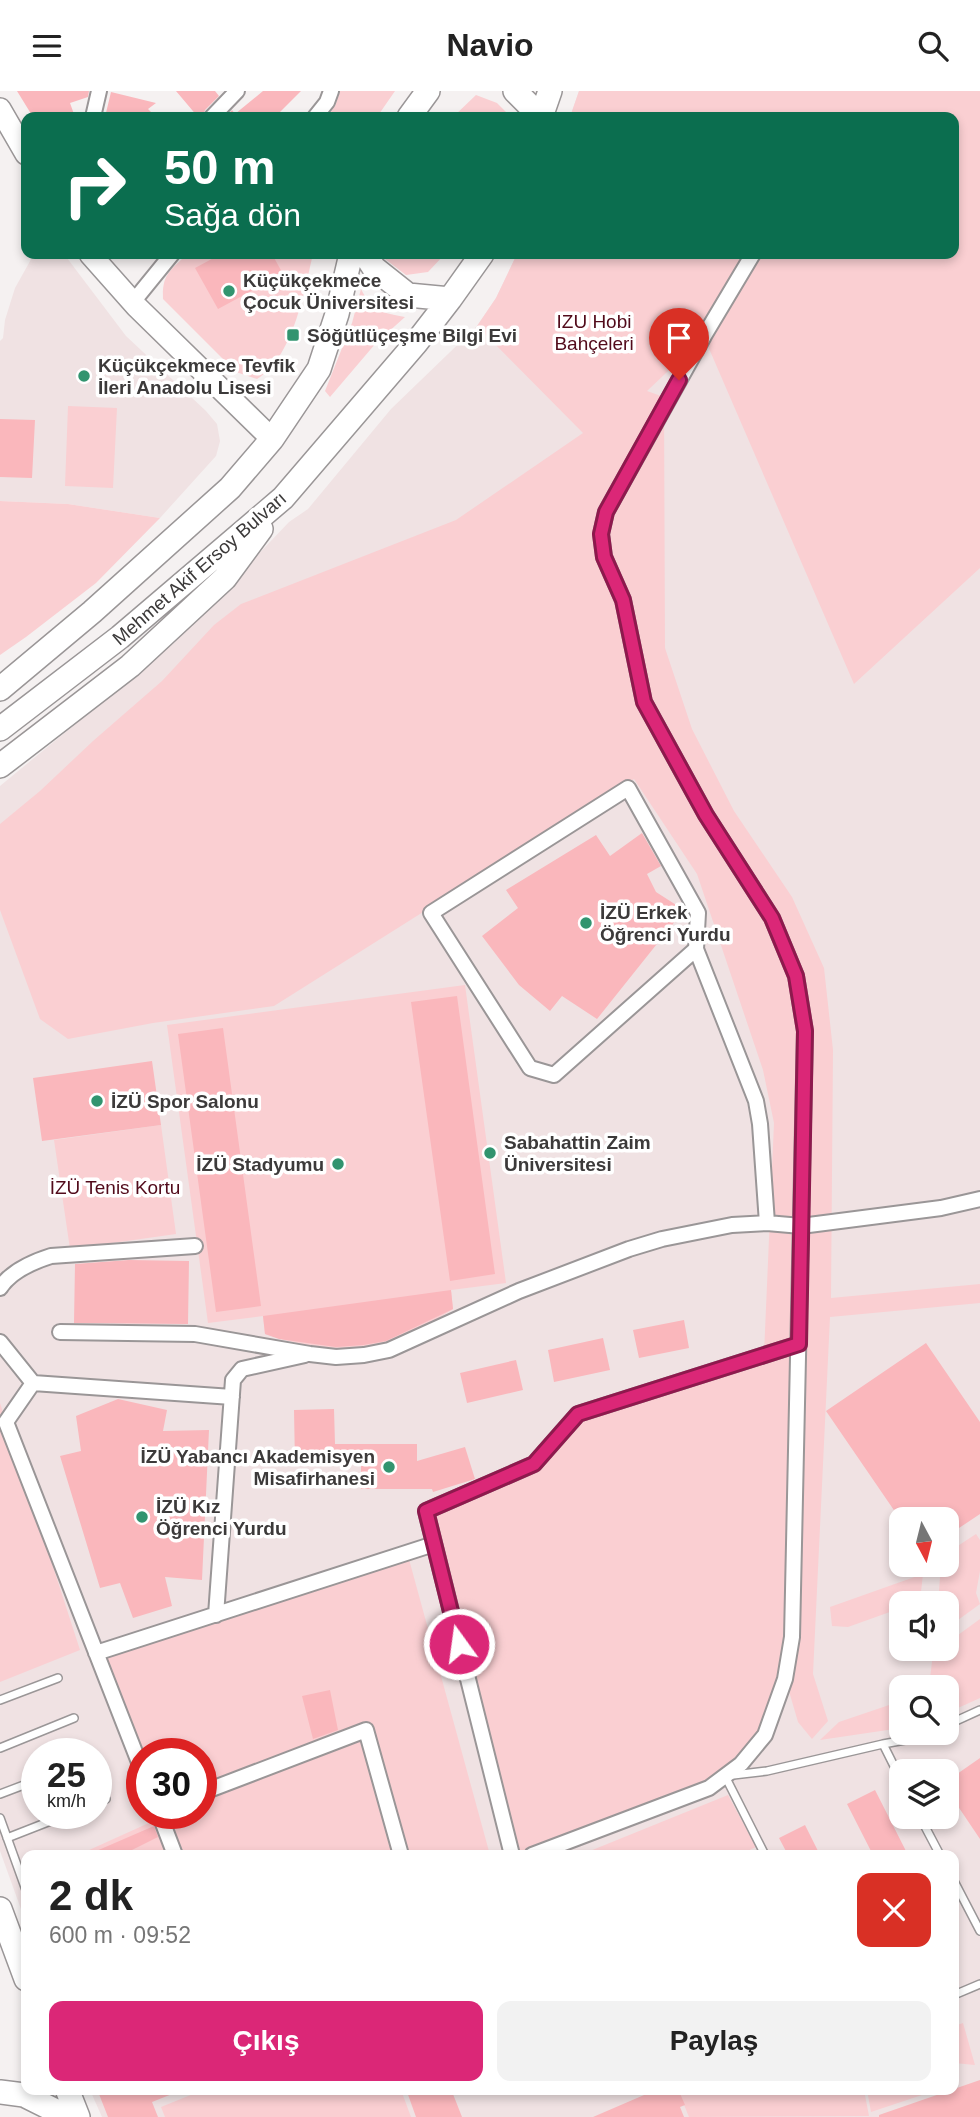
<!DOCTYPE html>
<html lang="tr">
<head>
<meta charset="utf-8">
<style>
  body { margin:0; font-family:Arial,sans-serif; background:#f2f2f2; color:#222; height:100vh; display:flex; flex-direction:column; font-size:26px; white-space:nowrap }
  * { box-sizing:border-box; margin:0 }
  p { font-size:23px; color:#767676 }
  .icon { flex:none; width:38px; height:38px; fill:none; stroke:currentColor; stroke-width:2; stroke-linecap:round; stroke-linejoin:round }
  .map { position:relative; flex:1; overflow:hidden }
  .sheet { position:absolute; left:21px; top:1759px; width:938px; height:245px; display:flex; flex-direction:column; background:#fff; border-radius:14px; box-shadow:0 4px 10px #0003 }
  .sheet>* { flex:none }
  .guide { position:absolute; left:21px; top:21px; width:938px; height:147px; border-radius:14px; box-shadow:0 4px 10px #0003; background:#0b6e4f; color:#fff; overflow:hidden }
  .needle { width:46px; rotate:173deg }
  .buttons { position:absolute; left:889px; top:1416px; display:grid; gap:14px }
  .buttons a { display:grid; place-items:center; width:70px; height:70px; border-radius:14px; background:#fff; box-shadow:0 4px 10px #0003; font-size:35px }
  .speed { position:absolute; left:21px; top:1647px; display:flex; gap:14px; font-size:35px; font-weight:700; text-align:center }
  .speed>* { display:grid; place-content:center; width:91px; height:91px; border-radius:50%; background:#fff; box-shadow:0 4px 10px #0003; line-height:1 }
  .speed small { font-size:18px; font-weight:400 }
  .speed .limit { border:10px solid #d22; background:#fff; color:#111 }
  .pin { position:absolute; display:grid; place-items:center; width:60px; height:60px; color:#fff; margin:-72px -30px; border-radius:50% 50% 50% 0; rotate:-45deg; box-shadow:0 0 7px #0007 }
  .pin .icon { rotate:45deg }
  .me { position:absolute; width:77px; margin:-38px; rotate:346deg; stroke-linejoin:round; filter:drop-shadow(0 0 5px #0008) }
  .turn { display:flex; align-items:center; gap:24px; height:147px; padding:0 28px; font-size:32px }
  .turn .icon { width:91px; height:91px; stroke-width:2.5 }
  .turn b { display:block; font-size:49px; line-height:60px }
  .round { display:grid; place-items:center; flex:none; width:74px; height:74px; border-radius:14px; background:#f2f2f2 }
  .headline { display:flex; align-items:center; justify-content:space-between; height:119px; padding:0 28px }
  h1 { font-size:42px; font-weight:600; line-height:52px }
  .action { display:flex; gap:14px; margin-top:auto; padding:14px 28px }
  .action a { flex:1; height:80px; border-radius:14px; background:#db2777; color:#fff; font-size:28px; font-weight:600; line-height:80px; text-align:center }
  .action a+a { background:#f2f2f2; color:#222 }
  header { display:flex; justify-content:space-between; align-items:center; height:91px; padding:0 28px; background:#fff; font-size:32px; font-weight:600 }
  .map>svg:first-child { display:block }
  .built { fill:#f0e2e3; fill-rule:evenodd }
  .green { fill:#facfd2 }
  .building { fill:#fab7bc }
  .lines { fill:none; stroke-linecap:round; stroke-linejoin:round }
  .lane-casing { stroke:#9a9697; stroke-width:10 }
  .street-casing { stroke:#9a9697; stroke-width:18 }
  .secondary-casing { stroke:#9a9697; stroke-width:24 }
  .primary-casing { stroke:#9a9697; stroke-width:26 }
  .lane { stroke:#fff; stroke-width:7 }
  .street { stroke:#fff; stroke-width:14 }
  .secondary { stroke:#fff; stroke-width:21 }
  .primary { stroke:#fff; stroke-width:23 }
  .route-casing { stroke:#8e194d; stroke-width:18 }
  .route { stroke:#db2777; stroke-width:12 }
  .poi-dot { fill:#32946f; stroke:#fff; stroke-width:2.5 }
  .labels { text-anchor:middle; stroke-width:7; stroke-linejoin:round; paint-order:stroke }
  .poi-label { font-size:19px; font-weight:bold; fill:#3c3a3a; stroke:#fff; text-anchor:start }
  .park-label { font-size:19px; fill:#520b1b; stroke:#fff }
  .street-label { font-size:19px; fill:#3c3a3a; stroke:#fff }
</style>
</head>
<body>
<header><svg class="icon" aria-label="menu" viewBox="0 0 24 24"><path d="M4 6h16M4 12h16M4 18h16"/></svg>Navio<svg class="icon" aria-label="search" viewBox="0 0 24 24"><circle cx="10" cy="10" r="6"/><path d="M15 15l6 6"/></svg></header>
<div class="map">
<svg width="980" height="2026" viewBox="0 0 980 2026">
  <rect width="100%" height="100%" fill="#f5f1f1"/>
  <!-- built -->
  <path class="built" d="M579,0H980V2026H102L90,1999L954,1998V1764H26V1832L0,1760V695L174,552L289,431L308,418L391,318L477,235L496,207L517,163H954V26H570ZM901,1428H947V1474H901ZM901,1512H947V1558H901ZM901,1596H947V1642H901ZM37,1662H96V1722H37ZM142,1662H201V1722H142ZM901,1680H947V1726H901Z
    M34,163H64L126,245L206,320L217,333L220,350L216,365L160,427L68,413L0,410V250L3,247L5,229L15,197Z"/>
  <!-- green -->
  <path class="green" d="M340,0H395L377,26H327L335,15Z
    M579,0H980V477L854,593L704,246L647,300L664,306L665,557L692,638L734,720L792,806L824,877L833,959L831,1207L980,1193V1212L830,1226L813,1583L828,1630L812,1648L798,1631L786,1590L765,1644L704,1699L532,1764H512L426,1420L534,1373L578,1323L764,1263L774,1032L763,979L697,783L634,688L274,915L153,932L68,948L40,928L0,819V733L40,700L93,650L162,590L214,534L241,513L456,429L583,342L477,235L496,207L517,163H954V26H570Z
    M476,4L497,12L507,22V26H453Z
    M187,163H313C304,201 293,267 257,288L236,281L163,208C162,183 170,180 187,163Z
    M385,163H445L428,181L406,184L385,168Z
    M361,198C372,220 383,222 405,226L376,252L330,306L325,300L352,232Z
    M68,315L117,317L113,397L65,395Z
    M0,410L68,413L160,427L96,492L26,546L0,564Z
    M465,894L506,1192L451,1199L453,1218C388,1261 340,1268 265,1243L263,1225L208,1232L167,934Z
    M161,1034L176,1143L70,1158L54,1049Z
    M0,1312L80,1559L0,1591Z
    M976,1443L980,1449V1480L976,1502L980,1513L947,1537V1512H938L941,1474H947V1462Z
    M407,1461L490,1764H78L160,1727L159,1722H201V1662H142L96,1562Z
    M923,1483L920,1510L901,1512V1517L848,1536L832,1535L830,1516Z
    M980,1528V1607L947,1622V1596H929L933,1562L939,1558H947V1552Z
    M901,1610V1637L820,1649L839,1631Z
    M728,1704L756,1756L739,1764H580Z
    M963,1932L975,1974L954,1972V1935Z
    M401,1999L411,2026H165L161,2016L203,1999Z
    M678,1999H864L869,2025L689,2026Z
    M867,1999V1998L937,1999L871,2021Z"/>
  <!-- building -->
  <path class="building" d="M17,0H89L88,6L70,12L75,26H33Z
    M176,0H215L219,5L205,19L203,26H198Z
    M263,0H301L275,26H225L232,19L235,23Z
    M111,1L156,12L148,18L156,26H105Z
    M221,163H272L283,183L218,218L195,177Z
    M0,328L35,329L32,387L0,386Z
    M642,742L661,775L647,783L656,801L684,819L597,928L562,905L550,920L519,894L482,845L518,817L506,799L596,744L610,765Z
    M457,905L495,1183L450,1190L411,911Z
    M223,937L261,1215L216,1221L178,943Z
    M152,970L161,1034L42,1050L33,987Z
    M129,1169L189,1170L188,1233L74,1232L75,1173Z
    M451,1199L453,1218L386,1250L363,1254L336,1256L279,1248L265,1243L263,1225Z
    M684,1229L689,1257L639,1267L633,1239Z
    M603,1247L610,1279L554,1291L548,1259Z
    M926,1252L980,1331V1423L947,1445V1428H900L826,1320Z
    M516,1269L523,1299L467,1312L460,1282Z
    M118,1308L167,1319L163,1340L209,1339L202,1489L165,1486L172,1515L133,1527L120,1492L100,1497L60,1365L81,1360L76,1325Z
    M334,1318L335,1353H417V1370L465,1356L475,1388L433,1401L432,1398H361V1372L295,1373L294,1319Z
    M330,1599L338,1639L313,1648L302,1605Z
    M980,1667V1748L947,1699V1690Z
    M875,1699L908,1764H873L847,1713Z
    M805,1734L820,1764H788L779,1747Z
    M154,1735L158,1746L122,1764H87Z
    M980,1989V2026H879V2024Z
    M97,1998H182V1999L152,2011L158,2026H108Z
    M406,1998H451L462,2026H416Z
    M658,1998H678L685,2014L680,2016L684,2026H593Z"/>
  <g class="lines">
    <!-- lane casing -->
    <g class="lane-casing">
      <path id="lane" d="M0,1609L58,1587
        M947,1634L980,1619
        M883,1653L916,1647L931,1642
        M0,1657L74,1627
        M0,1703L37,1689
        M96,1712L106,1708
        M920,1726L940,1764
        M0,1727L26,1799
        M7,1747L71,1722
        M765,1764L725,1685L767,1680L883,1653L901,1689
        M954,1790L980,1840
        M954,1904L980,1893"/>
    </g>
    <!-- street casing -->
    <g class="street-casing">
      <path id="street" d="M93,26L99,0
        M212,26L237,0
        M315,26L327,11L331,0
        M133,211L172,163
        M696,858L554,984L530,977L431,822L628,697L698,822L696,858L756,1010L760,1033L767,1132
        M0,1197C11,1180 32,1171 51,1165L195,1155
        M60,1241L195,1243L310,1263L336,1266L364,1264L389,1259L519,1200L629,1158L662,1148L732,1134L767,1132L801,1135L941,1117L980,1108
        M0,1251L33,1292L232,1306
        M33,1292L6,1331L142,1679
        M216,1524L233,1289L242,1278L305,1264
        M96,1562L434,1453
        M201,1702L366,1639L401,1764
        M159,1722L175,1764
        M512,1764L426,1420L534,1373L578,1323L799,1253
        M532,1764L709,1697L741,1673L765,1644L785,1588L792,1546L805,940L796,885L772,827L706,724L644,611L623,509L604,466L601,443L606,421L704,245L753,163"/>
    </g>
    <!-- secondary casing -->
    <g class="secondary-casing">
      <path id="secondary" d="M0,18L26,63
        M90,163L137,216L272,348"/>
    </g>
    <!-- primary casing -->
    <g class="primary-casing">
      <path id="primary" d="M515,0L541,26
        M409,26L428,0
        M541,26L550,0
        M365,163L374,177L408,204L450,208
        M0,598L92,521L230,397L272,348L319,278L337,223L351,163
        M0,638L120,546L283,407L416,252L450,208L482,163
        M0,675L130,575L225,487L261,438
        M0,1818L26,1888
        M67,1998L78,2026
        M0,2001L24,2004L60,2022L64,2026"/>
    </g>
    <!-- lane -->
    <use href="#lane" class="lane"/>
    <!-- street -->
    <use href="#street" class="street"/>
    <!-- secondary -->
    <use href="#secondary" class="secondary"/>
    <!-- primary -->
    <use href="#primary" class="primary"/>
  </g>
  <g class="lines">
    <!-- route casing -->
    <g class="route-casing">
      <path id="route" d="M459,1553L426,1420L534,1373L578,1323L799,1253L805,940L796,885L772,827L706,724L644,611L623,509L604,466L601,443L606,421L679,289"/>
    </g>
    <!-- route -->
    <use href="#route" class="route"/>
  </g>
  <!-- markers -->
  <g class="poi-dot">
    <circle cx="229" cy="200" r="7"/>
    <rect x="286" y="237" width="14" height="14" rx="3.5"/>
    <circle cx="84" cy="285" r="7"/>
    <circle cx="586" cy="832" r="7"/>
    <circle cx="97" cy="1010" r="7"/>
    <circle cx="490" cy="1062" r="7"/>
    <circle cx="338" cy="1073" r="7"/>
    <circle cx="389" cy="1376" r="7"/>
    <circle cx="142" cy="1426" r="7"/>
  </g>
  <g class="labels">
    <!-- poi labels -->
    <g class="poi-label">
      <text x="243" y="196">Küçükçekmece<tspan x="243" dy="22">Çocuk Üniversitesi</tspan></text>
      <text x="307" y="251">Söğütlüçeşme Bilgi Evi</text>
      <text x="98" y="281">Küçükçekmece Tevfik<tspan x="98" dy="22">İleri Anadolu Lisesi</tspan></text>
      <text x="600" y="828">İZÜ Erkek<tspan x="600" dy="22">Öğrenci Yurdu</tspan></text>
      <text x="111" y="1017">İZÜ Spor Salonu</text>
      <text x="504" y="1058">Sabahattin Zaim<tspan x="504" dy="22">Üniversitesi</tspan></text>
      <text x="324" y="1080" text-anchor="end">İZÜ Stadyumu</text>
      <text x="375" y="1372" text-anchor="end">İZÜ Yabancı Akademisyen<tspan x="375" dy="22">Misafirhanesi</tspan></text>
      <text x="156" y="1422">İZÜ Kız<tspan x="156" dy="22">Öğrenci Yurdu</tspan></text>
    </g>
    <!-- park labels -->
    <g class="park-label">
      <text x="594" y="237">IZU Hobi<tspan x="594" dy="22">Bahçeleri</tspan></text>
      <text x="115" y="1103">İZÜ Tenis Kortu</text>
    </g>
    <!-- street labels -->
    <g class="street-label">
      <text transform="translate(199 477) rotate(-41)" y="7">Mehmet Akif Ersoy Bulvarı</text>
    </g>
  </g>
</svg>
<div class="buttons">
<a><svg class="needle" viewBox="-14 -14 28 28"><path d="M0-13l5 13h-10z" fill="#e53935"/><path d="M0 13l5-13h-10z" fill="#767676"/></svg></a>
<a><svg class="icon" aria-label="sound" viewBox="0 0 24 24"><path d="M4 9h4l5-4v14l-5-4H4zM17 9q2 3 0 6"/></svg></a>
<a><svg class="icon" aria-label="search" viewBox="0 0 24 24"><circle cx="10" cy="10" r="6"/><path d="M15 15l6 6"/></svg></a>
<a><svg class="icon" aria-label="layers" viewBox="0 0 24 24"><path d="M12 4l9 5-9 5-9-5zM3 14l9 5 9-5"/></svg></a>
</div>
<div class="speed"><div>25<small>km/h</small></div><div class="limit">30</div></div>
<div class="pin" style="left:679px;top:289px;background:#d93025"><svg class="icon" aria-label="arrive" viewBox="0 0 24 24"><path d="M6 21V4h12l-3 4 3 4H6"/></svg></div>
<svg class="me" style="left:459px;top:1553px" viewBox="-20 -20 40 40"><circle r="17" fill="#db2777" stroke="#fff" stroke-width="3"/><path d="M0-11L8 9 0 5-8 9z" fill="#fff"/></svg>
<div class="guide">
<div class="turn"><svg class="icon" aria-label="right" viewBox="0 0 24 24"><path d="M7 20v-9h11M14 6l5 5-5 5"/></svg><div><b>50 m</b>Sağa dön</div></div>
</div>
<section class="sheet">
<div class="headline"><div><h1>2 dk</h1><p>600 m · 09:52</p></div><a class="round" style="background:#d93025;color:#fff"><svg class="icon" aria-label="close" viewBox="0 0 24 24"><path d="M6 6l12 12M18 6L6 18"/></svg></a></div>
<div class="action"><a>Çıkış</a><a>Paylaş</a></div>
</section>
</div>
</body>
</html>
